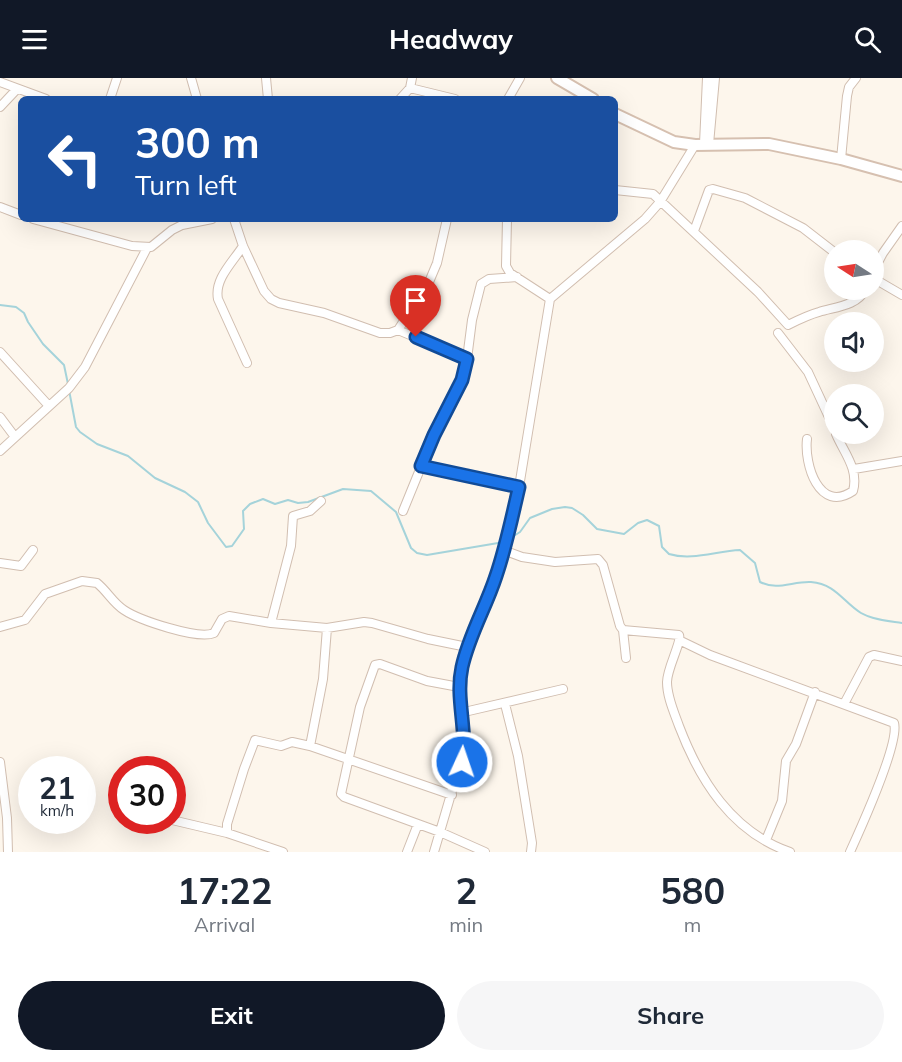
<!DOCTYPE html>
<html lang="en">
<head>
<meta charset="utf-8">
<style>
  body { margin:0; font-family:Mulish,sans-serif; background:#f6f6f7; color:#1f2937; height:100vh; display:flex; flex-direction:column; font-size:22px; white-space:nowrap }
  * { box-sizing:border-box; margin:0 }
  p { font-size:20px; color:#747a83 }
  .icon { flex:none; width:33px; height:33px; fill:none; stroke:currentColor; stroke-width:2; stroke-linecap:round; stroke-linejoin:round }
  .map { position:relative; height:774px; overflow:hidden }
  .drawer { display:flex; flex-direction:column; background:#fff; flex:1 }
  .drawer>* { flex:none }
  .top-card { position:absolute; left:18px; top:18px; width:600px; height:126px; border-radius:9px; box-shadow:0 6px 24px #0002; background:#1a4fa0; color:#fff; overflow:hidden }
  .needle { width:39px; rotate:282deg }
  .buttons { position:absolute; left:824px; top:162px; display:grid; gap:12px }
  .buttons a { display:grid; place-items:center; width:60px; height:60px; border-radius:50%; background:#fff; box-shadow:0 6px 24px #0002; font-size:30px }
  .speed { position:absolute; left:18px; top:678px; display:flex; gap:12px; font-size:30px; font-weight:700; text-align:center }
  .speed>* { display:grid; place-content:center; width:78px; height:78px; border-radius:50%; background:#fff; box-shadow:0 6px 24px #0002; line-height:1 }
  .speed small { font-size:15px; font-weight:400 }
  .speed .limit { border:9px solid #d22; background:#fff; color:#111 }
  .pin { position:absolute; display:grid; place-items:center; width:51px; height:51px; color:#fff; margin:-62px -26px; border-radius:50% 50% 50% 0; rotate:-45deg; box-shadow:0 0 6px #0007 }
  .pin .icon { rotate:45deg }
  .me { position:absolute; width:66px; margin:-33px; rotate:3deg; stroke-linejoin:round; filter:drop-shadow(0 0 4px #0008) }
  .turn { display:flex; align-items:center; gap:21px; height:126px; padding:0 18px; font-size:27px }
  .turn .icon { width:78px; height:78px; stroke-width:2.5 }
  .turn b { display:block; font-size:42px; line-height:51px }
  .eta { display:flex; justify-content:space-evenly; align-items:center; height:102px; text-align:center }
  .eta b { font-size:36px; font-weight:700; line-height:42px }
  .action { display:flex; gap:12px; margin-top:auto; padding:12px 18px }
  .action a { flex:1; height:69px; border-radius:36px; background:#111827; color:#fff; font-size:24px; font-weight:700; line-height:69px; text-align:center }
  .action a+a { background:#f6f6f7; color:#1f2937 }
  header { display:flex; justify-content:space-between; align-items:center; height:78px; padding:0 18px; background:#111827; color:#fff; font-size:27px; font-weight:700 }
  .map>svg:first-child { display:block }
  .lines { fill:none; stroke-linecap:round; stroke-linejoin:round }
  .stream { stroke:#a5d3da; stroke-width:2 }
  .street-casing { stroke:#d1beb0; stroke-width:10 }
  .secondary-casing { stroke:#d6c0b0; stroke-width:14 }
  .street { stroke:#fff; stroke-width:8 }
  .secondary { stroke:#fff; stroke-width:10 }
  .route-casing { stroke:#114b97; stroke-width:15 }
  .route { stroke:#1a73e8; stroke-width:10 }
</style>
</head>
<body>
<header><svg class="icon" aria-label="menu" viewBox="0 0 24 24"><path d="M4 6h16M4 12h16M4 18h16"/></svg>Headway<svg class="icon" aria-label="search" viewBox="0 0 24 24"><circle cx="10" cy="10" r="6"/><path d="M15 15l6 6"/></svg></header>
<div class="map">
<svg width="902" height="774" viewBox="0 0 902 774">
  <rect width="100%" height="100%" fill="#fdf6ec"/>
  <g class="lines">
    <!-- stream -->
    <path class="stream" d="M0,227L16,229L24,235L28,244L43,266L64,287L68,306
      M69,312L76,349L80,354L97,366L128,378L155,400L185,414L198,424L208,445L226,469L232,468L244,451L243,433L250,426L263,421L275,426L288,422L298,425L308,424L343,411L371,413L396,434L411,470L417,475L427,477L504,464
      M509,461L520,454L530,440L552,431L565,429L572,430L583,437L597,451L624,456L638,445L647,442L659,448L662,469L669,476C692,483 716,473 740,472L755,485L760,504C777,513 793,503 811,504C836,506 843,524 861,535C873,542 889,543 902,545"/>
    <!-- street casing -->
    <g class="street-casing">
      <path id="street" d="M191,0L197,21
        M266,0L268,21
        M0,4L46,21
        M410,10L455,21
        M110,21L117,0
        M400,21L410,10L412,0
        M508,21L520,0
        M0,29L17,11
        M704,66L707,0
        M709,66L715,0
        M841,81L847,18L849,9L856,0
        M615,112L653,116L758,214L788,247C798,242 808,237 819,234C835,229 857,228 865,212
        M0,129L21,137
        M33,141L132,168L151,169L172,152L182,147L212,141
        M234,141L243,168L264,213L271,221L279,225L324,235L380,255H390L398,252L429,204L437,185L447,141
        M507,141L506,188L510,195L550,221
        M694,153L709,112L713,111L745,120L803,150L834,174
        M243,168C233,184 214,201 218,221L247,285
        M873,194L883,175L902,148
        M873,200L902,217
        M398,252L467,281
        M778,255L808,294L834,350
        M0,274L49,328
        M0,339L15,359
        M807,361C804,386 819,436 853,413C859,391 844,375 836,356
        M0,373L69,310L85,289L147,170
        M421,388L519,409
        M854,391L902,383
        M403,433L434,357L462,301L467,281L472,242L481,206L489,201L517,199
        M503,472L522,479L555,484L598,481L603,487L620,548L623,552L679,557C682,564 667,590 667,604C667,619 674,634 679,648C700,703 732,754 790,774
        M0,485L21,488L33,472
        M271,545L291,468L293,438L310,433L321,423
        M0,549L25,542L45,516L82,503L97,505C107,513 113,525 124,532C139,542 198,562 214,555L222,541L229,538L271,545L327,550L364,544L372,545L428,561L467,569
        M623,552L626,580
        M681,563L710,577L894,645C900,664 860,752 850,774
        M459,609L427,603L380,586L375,587L360,629L341,716L344,719L440,754L485,774
        M505,626L518,678L532,765L531,774
        M844,626L869,579L874,577L902,583
        M460,635L563,611
        M310,668L323,601L327,550
        M0,684L7,740L8,774
        M172,742L227,755
        M766,762L782,723L786,683L796,666L815,614
        M283,774L227,755V746L244,691L255,662L281,668L292,664L310,668L452,717
        M407,774L418,746
        M434,774L464,672L459,621L462,590L476,544L496,500L519,409L550,221L645,141L660,124L695,67"/>
    </g>
    <!-- secondary casing -->
    <g class="secondary-casing">
      <path id="secondary" d="M557,0L593,21
        M615,36L674,64L695,67L769,66L841,81L902,98"/>
    </g>
    <!-- street -->
    <use href="#street" class="street"/>
    <!-- secondary -->
    <use href="#secondary" class="secondary"/>
  </g>
  <g class="lines">
    <!-- route casing -->
    <g class="route-casing">
      <path id="route" d="M416,259L467,281L462,302L434,357L421,388L519,409C512,439 506,469 496,498C486,529 469,557 462,589C455,621 468,652 462,684"/>
    </g>
    <!-- route -->
    <use href="#route" class="route"/>
  </g>
</svg>
<div class="buttons">
<a><svg class="needle" viewBox="-14 -14 28 28"><path d="M0-13l5 13h-10z" fill="#e53935"/><path d="M0 13l5-13h-10z" fill="#747a83"/></svg></a>
<a><svg class="icon" aria-label="sound" viewBox="0 0 24 24"><path d="M4 9h4l5-4v14l-5-4H4zM17 9q2 3 0 6"/></svg></a>
<a><svg class="icon" aria-label="search" viewBox="0 0 24 24"><circle cx="10" cy="10" r="6"/><path d="M15 15l6 6"/></svg></a>
</div>
<div class="speed"><div>21<small>km/h</small></div><div class="limit">30</div></div>
<div class="pin" style="left:416px;top:259px;background:#d93025"><svg class="icon" aria-label="arrive" viewBox="0 0 24 24"><path d="M6 21V4h12l-3 4 3 4H6"/></svg></div>
<svg class="me" style="left:462px;top:684px" viewBox="-20 -20 40 40"><circle r="17" fill="#1a73e8" stroke="#fff" stroke-width="3"/><path d="M0-11L8 9 0 5-8 9z" fill="#fff"/></svg>
<div class="top-card">
<div class="turn"><svg class="icon" aria-label="left" viewBox="0 0 24 24"><path d="M17 20v-9H6M10 6l-5 5 5 5"/></svg><div><b>300 m</b>Turn left</div></div>
</div>
</div>
<section class="drawer">
<div class="eta">
<div><b>17:22</b><p>Arrival</p></div>
<div><b>2</b><p>min</p></div>
<div><b>580</b><p>m</p></div>
</div>
<div class="action"><a>Exit</a><a>Share</a></div>
</section>
</body>
</html>
